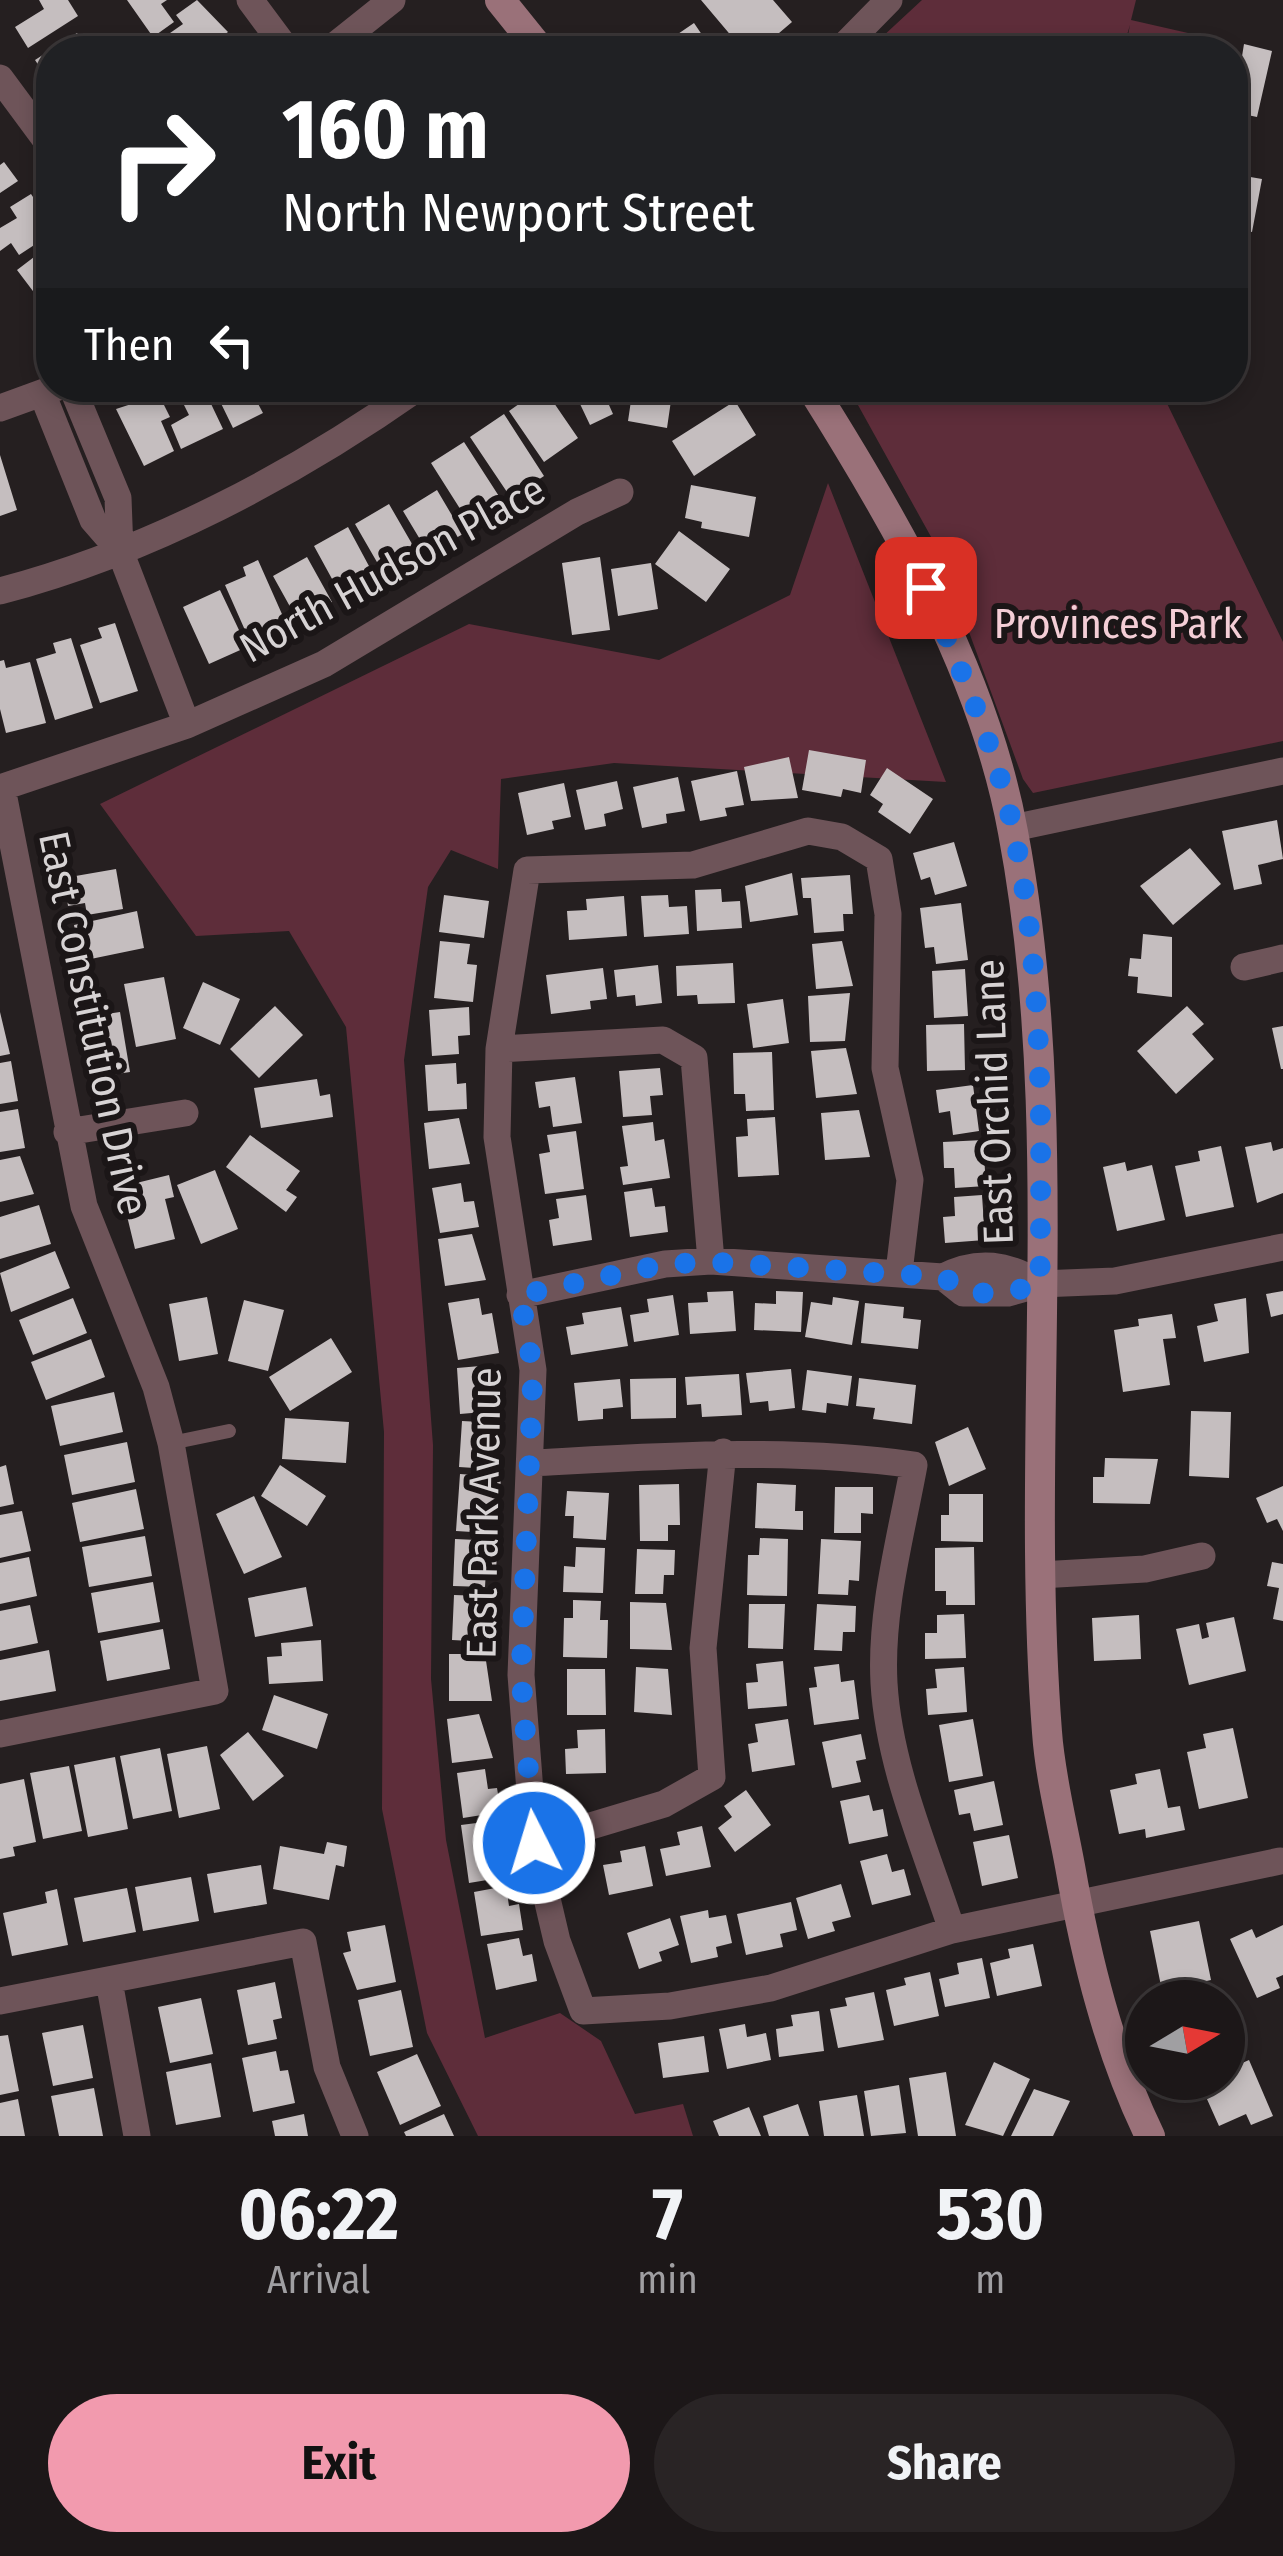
<!DOCTYPE html>
<html lang="en">
<head>
<meta charset="utf-8">
<style>
  body { margin:0; font-family:"Fira Sans Condensed",sans-serif; background:#292425; color:#f1f3f6; height:100vh; display:flex; flex-direction:column; font-size:45px; white-space:nowrap }
  * { box-sizing:border-box; margin:0 }
  p { font-size:39px; color:#a09fa2 }
  .icon { flex:none; width:66px; height:66px; fill:none; stroke:currentColor; stroke-width:2; stroke-linecap:round; stroke-linejoin:round }
  .map { position:relative; height:2136px; overflow:hidden }
  .side { display:flex; flex-direction:column; background:#1c1718; flex:1 }
  .side>* { flex:none }
  .hud { position:absolute; left:36px; top:36px; width:1212px; height:366px; border-radius:48px; box-shadow:0 6px 18px #0003,0 0 0 3px #3a3637; background:#202124; color:#fff; overflow:hidden }
  .needle { width:78px; rotate:80deg }
  .tools { position:absolute; left:1125px; top:1980px; display:grid; gap:24px }
  .tools a { display:grid; place-items:center; width:120px; height:120px; border-radius:50%; background:#1c1718; box-shadow:0 6px 18px #0003,0 0 0 3px #3a3637; font-size:60px }
  .pin { position:absolute; display:grid; place-items:center; width:102px; height:102px; color:#fff; margin:-51px; border-radius:24px; box-shadow:0 6px 18px #0006 }
  .me { position:absolute; width:132px; margin:-66px; rotate:355deg; stroke-linejoin:round; filter:drop-shadow(0 0 9px #0008) }
  .turn { display:flex; align-items:center; gap:42px; height:252px; padding:0 48px; font-size:54px }
  .turn .icon { width:156px; height:156px; stroke-width:2.5 }
  .turn b { display:block; font-size:84px; line-height:102px }
  .then { display:flex; align-items:center; height:114px; padding:0 48px; background:#0003; gap:24px; font-size:45px }
  .eta { display:flex; justify-content:space-evenly; align-items:center; height:204px; text-align:center }
  .eta b { font-size:72px; font-weight:700; line-height:84px }
  .cta { display:flex; gap:24px; margin-top:auto; padding:24px 48px }
  .cta a { flex:1; height:138px; border-radius:72px; background:#f29aae; color:#111; font-size:48px; font-weight:700; line-height:138px; text-align:center }
  .cta a+a { background:#292425; color:#f1f3f6 }
  .map>svg:first-child { display:block }
  .green { fill:#5e2d3a }
  .building { fill:#c5bebf }
  .lines { fill:none; stroke-linecap:round; stroke-linejoin:round }
  .lane { stroke:#6e5459; stroke-width:14 }
  .street { stroke:#6e5459; stroke-width:27 }
  .secondary { stroke:#9a7179; stroke-width:30 }
  .route { stroke:#1a73e8; stroke-width:21; stroke-dasharray:0 37.8 }
  .labels { text-anchor:middle; stroke-width:12; stroke-linejoin:round; paint-order:stroke }
  .street-label { font-size:42px; fill:#d7d3d4; stroke:#1b1617 }
  .park-label { font-size:42px; fill:#f4ced6; stroke:#1b1617 }
</style>
</head>
<body>
<div class="map">
<svg width="1283" height="2136" viewBox="0 0 1283 2136">
  <rect width="100%" height="100%" fill="#251f20"/>
  <!-- green -->
  <path class="green" d="M922,0H1136L1131,20L1223,41L1220,51H1125L1130,25L1122,51H867Z
    M848,387H1159L1283,642V741L1033,793L1023,779L940,553Z
    M828,483L946,782L614,763L501,779L498,869L451,850L428,887L404,1060L433,1445L431,1679L446,1840L485,2038L560,2013L601,2041L635,2114L683,2104L693,2136H478L427,2033L382,1809L384,1432L346,1027L289,931L196,936L100,804L469,624L659,660L790,595Z"/>
  <!-- building -->
  <path class="building" d="M39,0H68L78,16L28,48L15,27L44,9Z
    M127,0H167L161,4L174,22L153,37Z
    M197,0L228,32L202,51H167L160,40L183,24L176,15Z
    M701,0H773L792,22L758,51H744Z
    M694,23L713,51H653Z
    M77,33L86,45L93,40L101,51H51V84L35,60Z
    M1244,44L1272,51L1257,117L1233,112Z
    M4,162L18,181L0,193V165Z
    M1233,174L1262,179L1252,232L1233,228Z
    M31,194L41,209L48,205L51,209V234L19,255L11,243L0,251V228L17,218L10,207Z
    M51,244V302L45,307L17,270Z
    M203,387L223,429L181,449L171,425L189,415L176,389Z
    M213,387H249L263,413L233,428Z
    M543,387L578,438L544,462L509,411Z
    M572,387H615L621,399L609,405L613,414L590,425Z
    M633,387H673L667,428L628,421Z
    M159,395L170,417L161,421L174,451L144,466L116,409Z
    M735,401L756,435L694,476L672,441Z
    M504,414L544,476L511,498L470,437Z
    M464,442L504,504L471,526L431,463Z
    M0,455L17,510L0,516Z
    M691,485L756,497L749,537L701,528L702,522L685,518Z
    M437,490L463,534L438,548L431,536L421,541L403,511Z
    M389,504L419,556L385,576L355,524Z
    M348,527L377,581L343,599L314,546Z
    M679,531L730,569L706,602L655,564Z
    M307,557L332,602L298,621L273,576Z
    M600,557L610,630L572,635L562,563Z
    M258,560L289,630L252,646L225,585L246,576L243,567Z
    M651,563L658,609L618,616L611,569Z
    M220,590L247,647L209,664L183,607Z
    M115,623L138,691L100,703L80,645L102,638L98,628Z
    M71,638L93,708L55,720L36,659L56,653L53,643Z
    M4,660L6,668L30,662L46,723L6,733L0,709V661Z
    M809,750L866,760L861,793L843,789L841,797L802,790Z
    M789,757L798,798L751,801L744,767Z
    M887,768L933,799L910,834L878,812L883,804L870,795Z
    M737,771L744,805L725,808L727,816L700,821L691,781Z
    M678,777L685,811L666,814L667,823L642,828L633,787Z
    M617,781L623,809L604,814L606,826L585,830L576,790Z
    M564,783L571,817L552,821L554,829L527,835L518,793Z
    M1277,820L1283,859L1258,865L1262,884L1234,890L1222,831Z
    M954,842L967,886L935,895L930,877L921,880L913,853Z
    M1190,848L1221,884L1173,925L1140,886Z
    M116,869L123,909L87,915L85,903L68,906L64,878Z
    M792,873L798,915L750,922L745,886Z
    M850,875L853,914H843L844,931L814,933L811,898H803L801,878Z
    M721,889L722,902L740,901L742,928L697,931L695,890Z
    M444,895L489,901L484,938L439,932Z
    M668,895L669,907L687,906L689,934L644,937L641,896Z
    M624,896L627,936L569,940L567,911L587,910L586,899Z
    M961,903L968,960L936,964L934,947L925,948L920,908Z
    M137,911L144,948L81,961L74,925Z
    M1143,934L1172,937V997L1137,993L1138,977L1128,976L1130,958L1141,959Z
    M440,941L470,944L467,964L477,965L473,1002L434,998Z
    M842,941L853,986L816,989L812,944Z
    M733,963L735,1003L698,1004L697,995L677,996L676,966Z
    M658,965L662,1003L636,1006L635,995L617,997L614,970Z
    M603,968L607,999L590,1001L591,1009L551,1014L546,975Z
    M965,969L968,1016L934,1018L932,971Z
    M164,977L176,1039L136,1047L124,984Z
    M203,982L240,999L220,1045L183,1028Z
    M850,993L845,1041L810,1042L808,996Z
    M783,999L789,1043L753,1048L747,1004Z
    M275,1006L303,1035L259,1078L230,1049Z
    M1187,1006L1204,1024L1192,1034L1214,1059L1176,1094L1137,1051Z
    M469,1007L470,1035L458,1036L459,1054L432,1056L429,1010Z
    M0,1012L10,1054L0,1056Z
    M120,1012L130,1072L104,1076L102,1066L89,1068L80,1018Z
    M964,1024L965,1070L927,1071L926,1025Z
    M1283,1026V1069H1281L1272,1028Z
    M846,1048L857,1094L816,1098L811,1051Z
    M772,1052L774,1110L746,1111L745,1094H734L733,1053Z
    M11,1061L18,1101L0,1104V1063Z
    M456,1063L457,1084L466,1083L467,1109L428,1111L425,1065Z
    M660,1068L663,1095L650,1096L652,1115L623,1117L619,1071Z
    M575,1077L582,1123L553,1127L550,1106L539,1108L535,1082Z
    M317,1079L320,1096L330,1094L333,1117L261,1128L254,1088Z
    M973,1085L979,1131L953,1135L950,1111L939,1113L936,1090Z
    M18,1109L25,1148L0,1152V1112Z
    M859,1110L870,1157L825,1160L821,1113Z
    M775,1117L779,1175L738,1177L736,1137L748,1136L747,1119Z
    M459,1118L470,1164L429,1169L424,1123Z
    M653,1122L655,1141L664,1139L670,1178L623,1185L620,1167L628,1166L622,1126Z
    M576,1131L584,1189L545,1194L539,1154L550,1152L547,1135Z
    M250,1135L300,1171L286,1190L297,1197L286,1212L226,1167Z
    M983,1140L986,1186L955,1188L954,1168H944L943,1142Z
    M1271,1142L1273,1151L1283,1148V1193L1257,1203L1245,1147Z
    M1221,1146L1234,1207L1186,1217L1175,1166L1200,1161L1198,1151Z
    M20,1156L34,1194L0,1202V1160Z
    M1125,1162L1127,1171L1152,1165L1165,1220L1117,1231L1103,1167Z
    M215,1170L238,1229L201,1244L177,1185Z
    M169,1175L174,1197L165,1199L175,1239L135,1249L120,1187Z
    M461,1183L464,1202L474,1201L479,1227L440,1233L432,1188Z
    M652,1188L655,1207L665,1206L668,1232L630,1237L624,1192Z
    M586,1195L592,1240L553,1246L549,1220L559,1218L556,1199Z
    M982,1195L985,1240L945,1243L943,1217L955,1216L954,1197Z
    M39,1205L51,1244L0,1259V1217Z
    M472,1234L486,1280L445,1286L438,1239Z
    M55,1251L70,1288L11,1312L0,1273Z
    M733,1291L736,1331L690,1334L688,1303L708,1302L707,1292Z
    M776,1291L803,1292L801,1332L754,1330L755,1303L776,1304Z
    M1283,1291V1314L1271,1317L1266,1294Z
    M673,1295L679,1335L634,1342L630,1315L649,1312L647,1299Z
    M207,1297L218,1354L179,1361L169,1304Z
    M833,1297L859,1301L852,1345L805,1337L811,1302L832,1305Z
    M73,1298L87,1333L33,1355L19,1320Z
    M479,1298L482,1315L492,1313L499,1353L458,1360L448,1303Z
    M1246,1298L1249,1353L1204,1362L1197,1326L1218,1321L1214,1304Z
    M244,1300L284,1310L268,1371L228,1361Z
    M865,1303L904,1307L903,1318L921,1320L918,1349L861,1343Z
    M621,1307L628,1346L571,1355L566,1327L584,1324L582,1313Z
    M1172,1314L1176,1338L1163,1339L1170,1385L1123,1392L1114,1330L1139,1326L1138,1319Z
    M331,1338L352,1372L290,1411L269,1377Z
    M91,1339L105,1377L46,1400L31,1362Z
    M492,1365L495,1411L460,1414L457,1368Z
    M791,1369L795,1408L769,1411L768,1401L750,1403L746,1373Z
    M807,1370L852,1376L848,1406L827,1403L826,1413L802,1410Z
    M739,1374L742,1415L702,1417L701,1404L687,1405L685,1377Z
    M676,1378V1418L631,1419L630,1379Z
    M859,1378L916,1385L912,1424L873,1419L875,1408L856,1406Z
    M620,1379L623,1407L603,1409V1419L578,1421L574,1383Z
    M114,1392L123,1432L60,1446L51,1406Z
    M1191,1411L1231,1412L1229,1478L1189,1476Z
    M285,1418L349,1422L346,1463L282,1459Z
    M462,1421L500,1423L499,1451H491L490,1469L459,1467Z
    M968,1427L986,1469L949,1486L935,1442Z
    M127,1442L135,1482L72,1495L64,1455Z
    M1105,1458L1158,1459L1150,1504L1093,1503V1477H1104Z
    M6,1465L14,1504L0,1507V1467Z
    M280,1465L326,1496L307,1526L261,1496Z
    M460,1474L501,1477L499,1506L489,1505L488,1533L456,1531Z
    M757,1483L796,1485L795,1511H803V1530L755,1528Z
    M679,1484L680,1525H668V1541H640L639,1485Z
    M1283,1486V1531L1277,1519L1267,1523L1256,1498Z
    M835,1487H873V1514L861,1513V1533H834Z
    M136,1489L144,1529L80,1542L72,1503Z
    M567,1491L609,1493L606,1540L573,1538L574,1516H565Z
    M949,1494H983V1542L941,1541V1515H949Z
    M254,1496L282,1557L244,1574L216,1514Z
    M22,1511L31,1551L0,1558V1515Z
    M145,1536L152,1576L89,1587L82,1547Z
    M760,1538L788,1539L787,1596L747,1595L748,1555H759Z
    M455,1539L498,1541L496,1570H486L485,1587L453,1586Z
    M821,1539L861,1541L859,1581L849,1580L848,1595L818,1594Z
    M576,1547L605,1548L603,1593L563,1592L564,1566L575,1567Z
    M974,1547L975,1605H946V1591H935V1548Z
    M637,1549L675,1550L674,1575H664L663,1594H635Z
    M29,1557L37,1596L0,1604V1563Z
    M1272,1562L1283,1564V1621L1273,1619L1279,1588L1267,1586Z
    M153,1582L160,1622L98,1633L91,1593Z
    M306,1587L313,1626L255,1637L248,1598Z
    M454,1595L484,1596L490,1642L452,1640Z
    M573,1600L601,1601L600,1620H608L607,1658L563,1657L564,1618H573Z
    M630,1602L666,1603L672,1650L630,1649Z
    M749,1604H785L783,1649L748,1648Z
    M817,1604L856,1606L855,1632H843L842,1651L814,1650Z
    M30,1605L38,1643L0,1651V1611Z
    M964,1614L966,1658L925,1659V1633H937V1615Z
    M1139,1615L1141,1659L1094,1661L1092,1618Z
    M1234,1617L1246,1671L1189,1685L1176,1629L1199,1624L1202,1639L1209,1637L1206,1623Z
    M163,1629L170,1669L107,1681L100,1641Z
    M321,1640L323,1681L269,1684L267,1657L282,1656L281,1643Z
    M49,1650L56,1691L0,1701V1660Z
    M449,1654H485L492,1701H449Z
    M783,1661L787,1706L748,1709L746,1683L758,1682L756,1664Z
    M839,1664L841,1682L854,1680L859,1719L814,1725L809,1688L817,1687L814,1667Z
    M636,1667L668,1669L672,1715L634,1712Z
    M964,1667L967,1712L928,1715L926,1689L937,1688L935,1669Z
    M567,1669H605L606,1715H567Z
    M274,1695L328,1714L317,1749L262,1730Z
    M479,1714L493,1758L452,1763L447,1719Z
    M788,1719L795,1765L752,1772L748,1744L758,1742L755,1724Z
    M973,1719L983,1776L949,1782L939,1725Z
    M1233,1728L1248,1798L1199,1809L1187,1752L1206,1748L1203,1734Z
    M605,1729L606,1773L566,1774L565,1749L578,1748L577,1730Z
    M248,1732L284,1776L253,1801L220,1755Z
    M861,1734L866,1759L856,1761L861,1782L832,1788L822,1742Z
    M207,1746L220,1809L179,1818L167,1754Z
    M160,1748L172,1811L133,1819L120,1756Z
    M115,1757L128,1829L88,1837L74,1765Z
    M69,1766L82,1831L43,1839L30,1773Z
    M485,1769L488,1789L497,1788L501,1812L463,1818L457,1773Z
    M1160,1769L1168,1808L1180,1806L1185,1830L1146,1838L1145,1829L1119,1834L1110,1790L1137,1784L1135,1774Z
    M24,1779L36,1842L13,1847L15,1856L0,1859V1784Z
    M994,1781L1003,1825L974,1831L970,1813L959,1815L954,1790Z
    M746,1790L771,1825L735,1852L718,1828L732,1817L724,1806Z
    M869,1795L873,1811L883,1809L888,1836L849,1844L840,1801Z
    M492,1821L495,1839L505,1838L511,1876L469,1883L461,1825Z
    M702,1826L711,1867L666,1876L660,1849L680,1845L677,1832Z
    M1009,1835L1018,1878L982,1886L973,1842Z
    M327,1842L347,1846L344,1867L336,1865L329,1900L273,1889L280,1846L324,1854Z
    M645,1846L653,1886L609,1895L603,1865L622,1862L620,1851Z
    M887,1854L892,1872L904,1869L911,1895L872,1905L860,1861Z
    M261,1865L267,1904L214,1913L207,1874Z
    M191,1877L199,1921L143,1931L135,1887Z
    M841,1884L851,1917L832,1922L835,1931L808,1939L796,1898Z
    M506,1886L509,1906L519,1904L523,1930L481,1936L474,1892Z
    M127,1888L136,1932L83,1942L74,1898Z
    M57,1889L68,1945L12,1956L3,1913L47,1903L45,1892Z
    M791,1902L797,1930L780,1934L783,1947L746,1955L737,1914Z
    M708,1910L709,1918L726,1915L732,1943L716,1947L718,1957L691,1963L680,1916Z
    M670,1918L679,1945L659,1952L662,1961L639,1969L627,1933Z
    M1199,1921L1211,1980L1162,1991L1150,1931Z
    M385,1925L396,1982L357,1990L343,1953L351,1951L347,1932Z
    M1283,1925V1975L1276,1978L1280,1988L1257,1998L1230,1939L1252,1929L1256,1938Z
    M519,1938L523,1956L532,1954L537,1981L496,1990L487,1944Z
    M1033,1944L1042,1986L997,1996L990,1963L1010,1958L1008,1949Z
    M982,1958L990,1998L945,2007L939,1979L959,1974L957,1963Z
    M930,1972L939,2016L894,2026L886,1990L906,1985L904,1978Z
    M275,1982L282,2018L273,2020L277,2039L248,2045L237,1990Z
    M401,1990L413,2047L370,2056L358,2000Z
    M874,1992L884,2040L838,2048L830,2009L847,2006L845,1998Z
    M201,1998L213,2054L170,2063L158,2007Z
    M819,2011L824,2051L779,2057L776,2029L793,2026L791,2015Z
    M745,2024L747,2037L766,2033L771,2060L727,2069L719,2029Z
    M83,2025L93,2078L53,2086L42,2033Z
    M8,2035L19,2091L0,2095V2036Z
    M704,2036L709,2072L663,2078L658,2043Z
    M276,2051L280,2071L288,2070L295,2103L253,2112L242,2058Z
    M417,2054L441,2106L400,2125L377,2072Z
    M1249,2060L1273,2116L1251,2125L1246,2114L1219,2126L1198,2079H1224V2071Z
    M994,2062L1030,2079L1003,2136L965,2125Z
    M211,2063L221,2117L176,2125L166,2072Z
    M946,2072L956,2136H918L909,2078Z
    M899,2085L906,2133L871,2136L864,2091Z
    M94,2088L103,2136H59L51,2096Z
    M1034,2089L1070,2101L1053,2136H1011Z
    M857,2095L864,2136H824L819,2101Z
    M18,2099L25,2136H0V2103Z
    M798,2104L809,2136H769L763,2116Z
    M749,2107L761,2136H719L713,2121Z
    M304,2114L308,2136H275L272,2121Z
    M444,2114L454,2136H406L404,2132Z"/>
  <g class="lines">
    <!-- lane -->
    <path class="lane" d="M171,1443L229,1431"/>
    <!-- street -->
    <path class="street" d="M250,0L288,51
      M328,51L392,0
      M839,51L889,0
      M0,78L51,147
      M72,387L118,498L120,551L187,725
      M42,393L93,520L120,551
      M0,408L58,387
      M0,591C149,552 294,475 419,387
      M0,788L187,725L324,664L577,512L620,492
      M1013,828L1283,771
      M1244,967L1283,958
      M499,1049L663,1040L694,1058L711,1261
      M67,1132L185,1113
      M899,1272L910,1180L885,1068L888,914L879,859L842,837L808,831L693,865L527,870L499,1049L497,1137L533,1370L521,1675L534,1843L557,1941L583,2011L670,2006L771,1988L952,1930L1280,1861
      M943,1277L963,1293H1008L1040,1284L1115,1281L1283,1247
      M520,1295L665,1264L711,1261L943,1277C978,1259 1008,1264 1040,1284
      M533,1463C662,1456 786,1447 914,1465C901,1536 880,1611 884,1683C889,1768 926,1850 952,1930
      M1040,1575L1145,1569L1202,1556
      M0,1734L215,1691L171,1443L156,1387L84,1206L2,788
      M534,1843L664,1804L712,1777L703,1648L723,1452
      M109,1981L137,2136
      M0,2001L303,1942L327,2067L355,2136"/>
    <!-- secondary -->
    <path class="secondary" d="M500,0L541,51
      M811,387C896,522 984,673 1013,832C1069,1129 1024,1433 1047,1732C1050,1776 1062,1822 1070,1866C1086,1958 1109,2052 1150,2136"/>
  </g>
  <g class="lines">
    <!-- route -->
    <path class="route" d="M534,1843L521,1675L533,1370L520,1295L665,1264L711,1262L944,1277C973,1301 1005,1294 1040,1284C1041,1132 1045,978 1013,828C995,745 959,666 926,588"/>
  </g>
  <g class="labels">
    <!-- street labels -->
    <g class="street-label">
      <text transform="translate(392 568) rotate(-29)" y="15">North Hudson Place</text>
      <text transform="translate(94 1023) rotate(78)" y="15">East Constitution Drive</text>
      <text transform="translate(993 1102) rotate(-92)" y="15">East Orchid Lane</text>
      <text transform="translate(483 1513) rotate(-89)" y="15">East Park Avenue</text>
    </g>
    <!-- park labels -->
    <g class="park-label">
      <text x="1118" y="638">Provinces Park</text>
    </g>
  </g>
</svg>
<div class="tools">
<a><svg class="needle" viewBox="-14 -14 28 28"><path d="M0-13l5 13h-10z" fill="#e53935"/><path d="M0 13l5-13h-10z" fill="#a09fa2"/></svg></a>
</div>
<div class="pin" style="left:926px;top:588px;background:#d93025"><svg class="icon" aria-label="arrive" viewBox="0 0 24 24"><path d="M6 21V4h12l-3 4 3 4H6"/></svg></div>
<svg class="me" style="left:534px;top:1843px" viewBox="-20 -20 40 40"><circle r="17" fill="#1a73e8" stroke="#fff" stroke-width="3"/><path d="M0-11L8 9 0 5-8 9z" fill="#fff"/></svg>
<div class="hud">
<div class="turn"><svg class="icon" aria-label="right" viewBox="0 0 24 24"><path d="M7 20v-9h11M14 6l5 5-5 5"/></svg><div><b>160 m</b>North Newport Street</div></div>
<div class="then">Then<svg class="icon" aria-label="left" viewBox="0 0 24 24"><path d="M17 20v-9H6M10 6l-5 5 5 5"/></svg></div>
</div>
</div>
<section class="side">
<div class="eta">
<div><b>06:22</b><p>Arrival</p></div>
<div><b>7</b><p>min</p></div>
<div><b>530</b><p>m</p></div>
</div>
<div class="cta"><a>Exit</a><a>Share</a></div>
</section>
</body>
</html>
